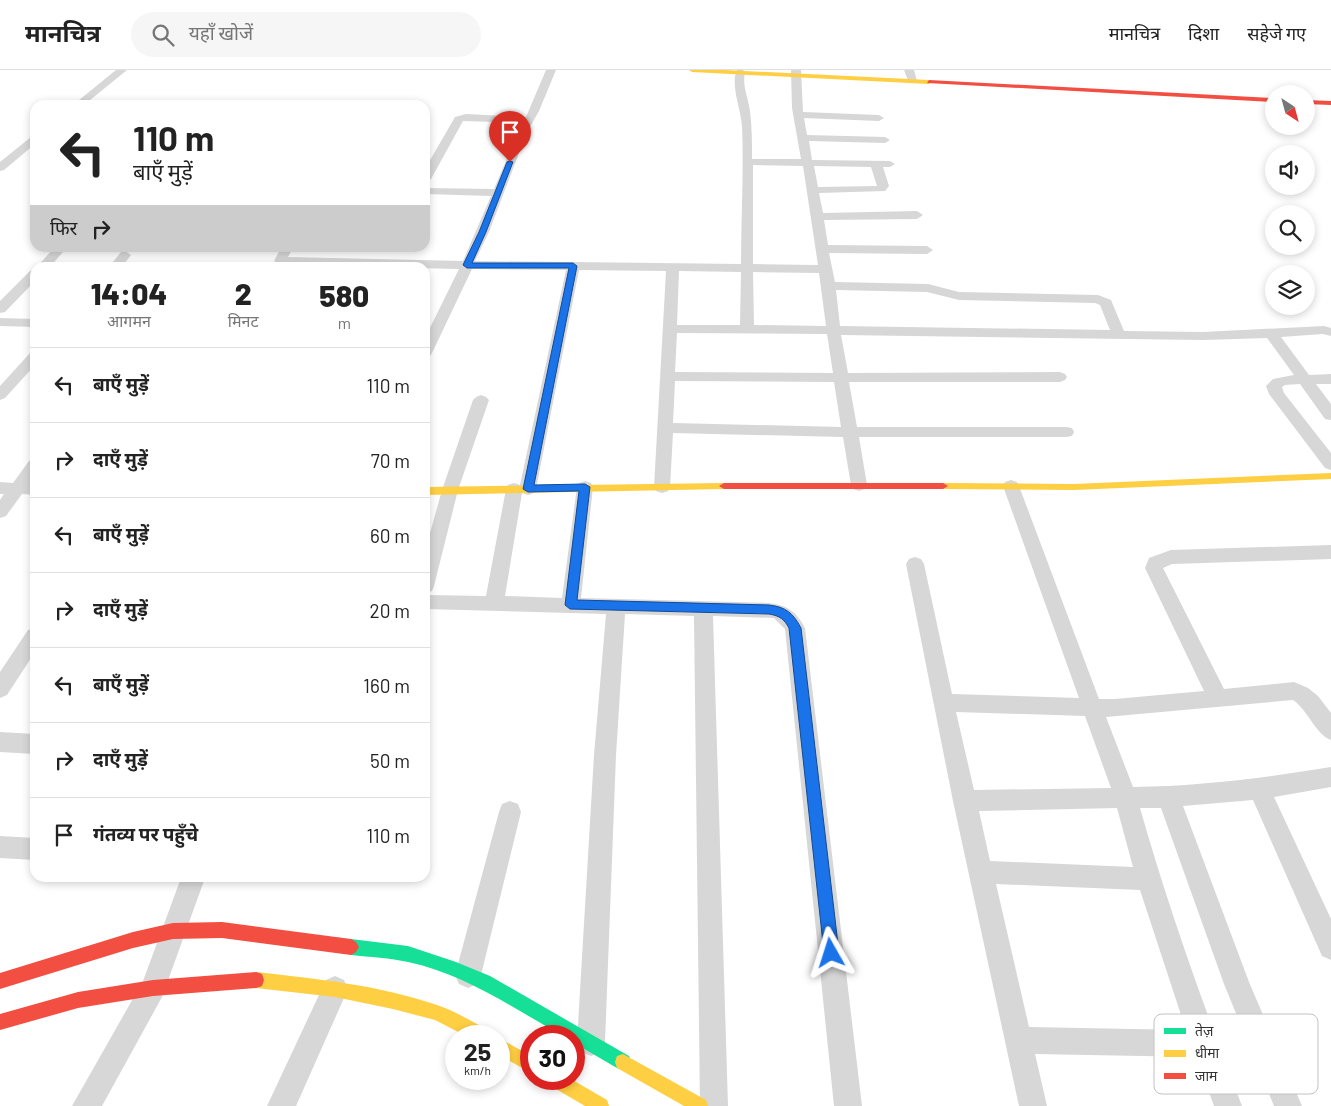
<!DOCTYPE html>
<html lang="hi">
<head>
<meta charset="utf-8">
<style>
  body { margin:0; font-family:Barlow,"Noto Sans Devanagari",sans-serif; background:#f6f6f6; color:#222; height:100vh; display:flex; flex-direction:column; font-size:19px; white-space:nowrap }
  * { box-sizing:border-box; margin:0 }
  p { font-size:16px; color:#767676 }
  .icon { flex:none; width:28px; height:28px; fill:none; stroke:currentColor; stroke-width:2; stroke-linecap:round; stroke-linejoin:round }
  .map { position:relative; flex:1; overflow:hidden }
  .drawer { position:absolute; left:30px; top:192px; width:400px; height:620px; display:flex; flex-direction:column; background:#fff; border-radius:15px; box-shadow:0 2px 8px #0003 }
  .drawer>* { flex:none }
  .guide { position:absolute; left:30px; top:30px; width:400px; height:152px; border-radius:15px; box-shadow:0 2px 8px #0003; background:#fff; color:#222; overflow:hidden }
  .needle { width:32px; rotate:144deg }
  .controls { position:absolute; left:1265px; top:15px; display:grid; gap:10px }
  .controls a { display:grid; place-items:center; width:50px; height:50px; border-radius:50%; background:#fff; box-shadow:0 2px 8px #0003; font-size:25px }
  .speed { position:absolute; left:445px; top:955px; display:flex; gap:10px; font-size:25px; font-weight:700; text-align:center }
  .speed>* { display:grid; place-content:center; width:65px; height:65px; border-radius:50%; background:#fff; box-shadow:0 2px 8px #0003; line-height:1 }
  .speed small { font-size:12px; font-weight:400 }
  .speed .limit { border:8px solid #d22; background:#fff; color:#111 }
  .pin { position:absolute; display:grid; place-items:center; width:42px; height:42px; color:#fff; margin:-51px -21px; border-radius:50% 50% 50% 0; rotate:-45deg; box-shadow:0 0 5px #0007 }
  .pin .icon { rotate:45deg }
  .me { position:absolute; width:55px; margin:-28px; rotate:354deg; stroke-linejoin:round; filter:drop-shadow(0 0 4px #0008) }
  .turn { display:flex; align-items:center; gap:18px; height:105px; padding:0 20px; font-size:22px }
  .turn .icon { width:65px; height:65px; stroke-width:2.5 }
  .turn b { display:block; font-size:35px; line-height:42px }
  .then { display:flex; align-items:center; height:48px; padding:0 20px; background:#0003; gap:10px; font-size:19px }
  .eta { display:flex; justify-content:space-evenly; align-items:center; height:85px; text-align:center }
  .eta b { font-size:30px; font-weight:800; line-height:35px }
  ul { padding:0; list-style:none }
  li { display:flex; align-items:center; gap:15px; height:75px; padding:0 20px; border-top:1px solid #e0e0e0 }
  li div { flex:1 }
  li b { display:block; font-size:19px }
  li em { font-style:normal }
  header { display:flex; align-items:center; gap:30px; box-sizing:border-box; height:70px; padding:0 25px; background:#fff; border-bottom:1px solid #e0e0e0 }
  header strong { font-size:24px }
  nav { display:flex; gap:28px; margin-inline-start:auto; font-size:18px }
  .search { width:350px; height:45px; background:#f6f6f6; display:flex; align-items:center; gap:12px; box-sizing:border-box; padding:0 18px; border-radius:28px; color:#767676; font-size:19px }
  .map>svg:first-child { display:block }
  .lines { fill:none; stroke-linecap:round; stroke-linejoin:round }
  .street { fill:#d7d7d7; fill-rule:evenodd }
  .fast { fill:#16e098; fill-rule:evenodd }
  .slow { fill:#ffcf43; fill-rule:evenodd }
  .jam { fill:#f24e42; fill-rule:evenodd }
  .route { fill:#1a73e8; stroke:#114b97 }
  .key { fill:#fff; stroke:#c2c2c2; stroke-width:1 }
  .key-label { font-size:14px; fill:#333 }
</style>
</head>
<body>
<header>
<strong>मानचित्र</strong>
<div class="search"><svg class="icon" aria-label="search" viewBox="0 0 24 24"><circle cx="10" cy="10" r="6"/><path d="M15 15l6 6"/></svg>यहाँ खोजें</div>
<nav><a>मानचित्र</a><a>दिशा</a><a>सहेजे गए</a></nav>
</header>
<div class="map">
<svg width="1331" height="1036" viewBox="0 0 1331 1036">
  <rect width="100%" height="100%" fill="#fff"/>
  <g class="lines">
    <!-- street -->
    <path class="street" d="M116,0H127L84,35H73Z
      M546,0H556L539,41L527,62L489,162L475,191L741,194C741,148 744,102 742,56C741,40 730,14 737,0H743L745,2C742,16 748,27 750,41C752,57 752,73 752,89H801L792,38L791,0H801L803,42L879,45L884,48L879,51L804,48L807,65L885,67L890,70L885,73L809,71L812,90L890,91L895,94L890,97H883L889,116L885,121L819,123L823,143L917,141L923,145L917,149L824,150L828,175L927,176L933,180L927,184L829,183L835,212L928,214L959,222L1098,225L1111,230L1124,261L1203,262L1324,256L1331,258V266L1323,264L1281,267L1309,305L1331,304V314H1316L1331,334V350L1325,349L1300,314L1285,315L1282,317L1284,323L1331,383V400L1325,398L1269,324L1266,316L1273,309L1294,305L1267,268L1203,270L841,265L848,303L1060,302L1065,304L1067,307L1065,310L1060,312H849L857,357H1066L1072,358L1074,362L1072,366L1066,367H859L867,415L865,419L859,421L853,419L851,415L843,367L673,363L670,417L668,421L662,423L656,421L654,417L666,201L579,200L536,419L534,423L528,425L522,423L505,526L562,528L577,417L579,413L585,411L591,413L593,417L581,528L769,533C787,535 797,542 805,558L862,1036H834L785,559L774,548L713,546L728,1036H700L694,546L625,544L616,685L605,972L601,982L591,986L581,982L577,972L594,685L606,544L425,539V525L486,526L506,419L508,415L514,413L520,415L566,200L472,199L432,283L430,286L425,287V268L459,199L280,195L274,191L281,178H293L288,187L463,191L491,126L425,124V118L494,119L522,53L463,51L431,109L425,112V99L455,47L466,44L526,47ZM753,95L803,96L818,195L753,194ZM814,96L871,97L877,116L818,117ZM679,201L741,202L740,255H677ZM753,202L819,203L826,256L754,255ZM836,220L927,222L959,230L1095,233L1100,235L1110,260L840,256ZM677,263L827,264L833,303L675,302ZM675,311L834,312L841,357L673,353Z
      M904,0H914L917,11L915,13H909Z
      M35,66V74L4,100L0,101V92L31,67Z
      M57,178L63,182L49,198L35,199L53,179Z
      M125,181L131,185L121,198H108L121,182Z
      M35,200V211L5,242L0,243V231L30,201Z
      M0,248L35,249V257L0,256Z
      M35,282V295L5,328L0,330V316L30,283Z
      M481,325L486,327L489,330L458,420L434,516L432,521L425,523V481L442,420L473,330L476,327Z
      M35,389V407L31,413H35V425L22,424L6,446L0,448V430L4,424H0V412L13,413L29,391Z
      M1011,410L1017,412L1019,416L1099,629H1115L1204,621L1145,498L1149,488L1171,480L1331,475V489L1172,494L1163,498L1224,619L1294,612L1308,618L1318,626L1331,643V670C1316,665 1308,640 1293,630L1106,647L1133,717C1200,716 1265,708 1331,697V717L1274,727L1331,849V890L1322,886L1253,730L1183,736L1249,912L1302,1036H1274L1224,914L1161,738H1140C1169,840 1204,937 1242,1036H1214L1196,987L1035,984L1047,1036H1019L953,731L906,494L909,489L915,487L921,489L924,494L952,624L1079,628L1003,416L1005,412ZM956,642L1085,646L1111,718L974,720ZM1117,738L1133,797L990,791L979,741ZM996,814L1140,820L1186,960L1029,957Z
      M35,558V582L7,625L0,628V602L28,560Z
      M0,662L35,664V684L0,682Z
      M510,731L518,734L521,742L481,905L477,914L468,918L459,914L455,905L499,742L502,734Z
      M0,766L35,768V790L0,788Z
      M181,808H205L162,927L102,1036H72L143,911Z
      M335,906L344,910L348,919L296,1036H267L326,910Z"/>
    <!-- fast -->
    <path class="fast" d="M351,869L408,876L456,892L490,906L629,986L631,992L629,998L623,1000L617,998L574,973V966H563C513,938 465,904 408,892C390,888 370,887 351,885L346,882L343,877L346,872Z"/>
    <!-- slow -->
    <path class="slow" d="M689,0H725L929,10L932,12L929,14L692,2Z
      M1331,403V409L1074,420L943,419L938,416L943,413L1074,414Z
      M724,413L729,416L724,419L425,425V417Z
      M256,902C317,909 379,915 437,935C455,941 472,952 489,960L491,966H466L435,950L393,939L335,927L256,918L250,916L248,910L250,904Z
      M499,968L531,986V1003L499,985Z
      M623,984L706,1030L708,1036H684L617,998L615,992L617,986Z
      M547,1009H571L607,1030L609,1036H585L549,1015Z"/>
    <!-- jam -->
    <path class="jam" d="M929,10L1274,28V32L927,13Z
      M1306,30L1331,31V35L1306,34Z
      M724,413H943L948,416L943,419H724L719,416Z
      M222,852L351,869L356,872L359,877L356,882L351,885L222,868L173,869L133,878L0,919V903L133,862L173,853Z
      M256,902L262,904L264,910L262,916L256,918L153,926L78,938L0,960V944L78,922L153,910Z"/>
  </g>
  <!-- route -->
  <path class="route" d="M510,91L513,92L486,162L472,193H573L577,196L534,415L585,414L590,417L577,530L769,535C786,537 793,543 801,558L839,883L837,888L831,891L826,888L824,883L789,558C784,549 780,546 769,544L570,539L565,535L579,421L528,422L523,419L569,198H467L463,195L479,162L507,92Z"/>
  <!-- legend -->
  <rect x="1154" y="944" width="164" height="80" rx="8" class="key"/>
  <rect x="1164" y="958" width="22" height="6" fill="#16e098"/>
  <rect x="1164" y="980" width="22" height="7" fill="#ffcf43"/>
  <rect x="1164" y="1003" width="22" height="6" fill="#f24e42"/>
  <g class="key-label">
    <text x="1195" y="966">तेज़</text>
    <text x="1195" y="988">धीमा</text>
    <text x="1195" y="1011">जाम</text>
  </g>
</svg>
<div class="controls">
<a><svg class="needle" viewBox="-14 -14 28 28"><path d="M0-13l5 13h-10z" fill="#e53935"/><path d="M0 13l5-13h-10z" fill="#767676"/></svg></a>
<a><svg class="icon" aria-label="sound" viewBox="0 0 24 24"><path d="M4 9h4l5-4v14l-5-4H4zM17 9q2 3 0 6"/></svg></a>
<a><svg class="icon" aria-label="search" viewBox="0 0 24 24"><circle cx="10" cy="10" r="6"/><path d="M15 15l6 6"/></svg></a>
<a><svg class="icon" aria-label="layers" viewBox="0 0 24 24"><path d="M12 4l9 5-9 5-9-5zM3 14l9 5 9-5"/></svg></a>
</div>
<div class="speed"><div>25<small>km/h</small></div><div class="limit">30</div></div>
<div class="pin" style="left:510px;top:92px;background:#d93025"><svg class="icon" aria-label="arrive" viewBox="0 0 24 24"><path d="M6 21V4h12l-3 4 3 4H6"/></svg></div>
<svg class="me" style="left:831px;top:883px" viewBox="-20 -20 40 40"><path d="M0-17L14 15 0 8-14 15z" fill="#1a73e8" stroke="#fff" stroke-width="4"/></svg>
<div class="guide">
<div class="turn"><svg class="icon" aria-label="left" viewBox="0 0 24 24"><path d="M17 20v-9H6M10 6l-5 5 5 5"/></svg><div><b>110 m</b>बाएँ मुड़ें</div></div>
<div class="then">फिर<svg class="icon" aria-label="right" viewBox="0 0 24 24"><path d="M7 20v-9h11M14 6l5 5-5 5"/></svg></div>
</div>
<section class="drawer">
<div class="eta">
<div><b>14:04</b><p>आगमन</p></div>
<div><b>2</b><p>मिनट</p></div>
<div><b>580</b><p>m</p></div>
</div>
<ul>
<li><svg class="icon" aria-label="left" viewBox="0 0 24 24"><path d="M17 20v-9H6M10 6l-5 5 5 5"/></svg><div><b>बाएँ मुड़ें</b></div><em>110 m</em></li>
<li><svg class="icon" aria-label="right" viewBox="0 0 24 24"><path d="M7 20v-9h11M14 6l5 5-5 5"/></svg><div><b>दाएँ मुड़ें</b></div><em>70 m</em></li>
<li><svg class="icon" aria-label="left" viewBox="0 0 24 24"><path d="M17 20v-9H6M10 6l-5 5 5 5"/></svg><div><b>बाएँ मुड़ें</b></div><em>60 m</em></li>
<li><svg class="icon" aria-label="right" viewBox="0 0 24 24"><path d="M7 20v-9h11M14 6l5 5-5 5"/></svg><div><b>दाएँ मुड़ें</b></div><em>20 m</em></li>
<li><svg class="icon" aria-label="left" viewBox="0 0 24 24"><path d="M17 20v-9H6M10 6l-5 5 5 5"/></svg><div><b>बाएँ मुड़ें</b></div><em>160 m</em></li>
<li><svg class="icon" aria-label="right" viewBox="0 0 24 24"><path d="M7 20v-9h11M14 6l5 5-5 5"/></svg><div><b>दाएँ मुड़ें</b></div><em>50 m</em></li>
<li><svg class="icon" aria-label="arrive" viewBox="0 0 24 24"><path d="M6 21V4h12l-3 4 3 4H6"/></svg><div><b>गंतव्य पर पहुँचे</b></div><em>110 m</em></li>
</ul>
</section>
</div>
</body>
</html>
